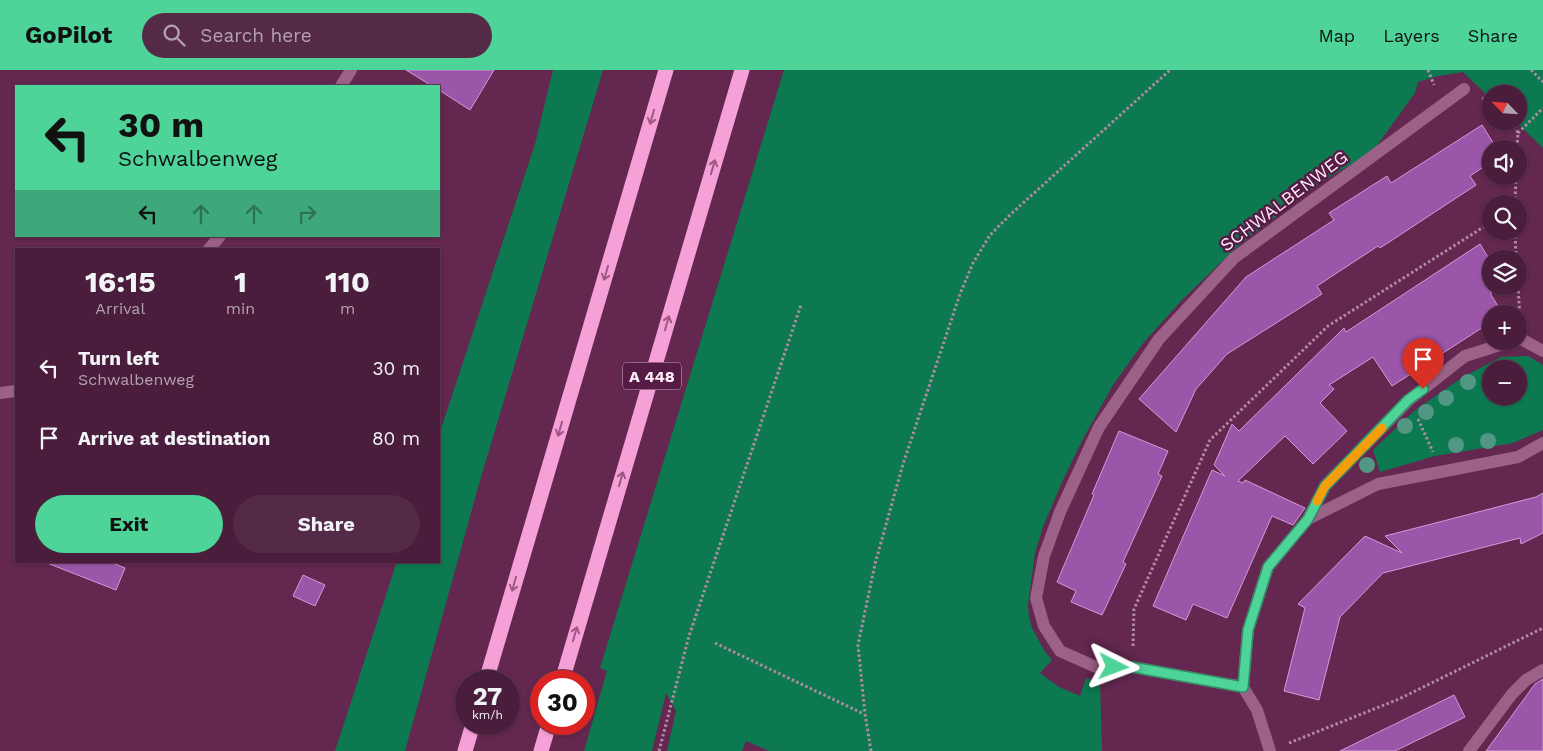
<!DOCTYPE html>
<html lang="en">
<head>
<meta charset="utf-8">
<style>
  body { margin:0; font-family:"Work Sans",sans-serif; background:#542a47; color:#f1f3f6; height:100vh; display:flex; flex-direction:column; font-size:19px; white-space:nowrap }
  * { box-sizing:border-box; margin:0 }
  p { font-size:16px; color:#b2a2af }
  .icon { flex:none; width:28px; height:28px; fill:none; stroke:currentColor; stroke-width:2; stroke-linecap:round; stroke-linejoin:round }
  .map { position:relative; flex:1; overflow:hidden }
  .drawer { position:absolute; left:15px; top:178px; width:425px; height:315px; display:flex; flex-direction:column; background:#4a1d3c; border-radius:0px; box-shadow:0 1px 4px #0004,0 0 0 1px #613b56 }
  .drawer>* { flex:none }
  .hud { position:absolute; left:15px; top:15px; width:425px; height:152px; border-radius:0px; box-shadow:0 1px 4px #0004,0 0 0 1px #613b56; background:#4ed399; color:#111; overflow:hidden }
  .needle { width:32px; rotate:295deg }
  .tools { position:absolute; left:1482px; top:15px; display:grid; gap:10px }
  .tools a { display:grid; place-items:center; width:45px; height:45px; border-radius:50%; background:#4a1d3c; box-shadow:0 1px 4px #0004,0 0 0 1px #613b56; font-size:25px }
  .speed { position:absolute; left:455px; top:600px; display:flex; gap:10px; font-size:25px; font-weight:700; text-align:center }
  .speed>* { display:grid; place-content:center; width:65px; height:65px; border-radius:50%; background:#4a1d3c; box-shadow:0 1px 4px #0004,0 0 0 1px #613b56; line-height:1 }
  .speed small { font-size:12px; font-weight:400 }
  .speed .limit { border:8px solid #d22; background:#fff; color:#111 }
  .pin { position:absolute; display:grid; place-items:center; width:42px; height:42px; color:#fff; margin:-51px -21px; border-radius:50% 50% 50% 0; rotate:-45deg; box-shadow:0 0 5px #0007 }
  .pin .icon { rotate:45deg }
  .me { position:absolute; width:55px; margin:-28px; rotate:93deg; stroke-linejoin:round; filter:drop-shadow(0 0 4px #0008) }
  .turn { display:flex; align-items:center; gap:18px; height:105px; padding:0 20px; font-size:22px }
  .turn .icon { width:65px; height:65px; stroke-width:2.5 }
  .turn b { display:block; font-size:35px; line-height:42px }
  .lanes { display:flex; align-items:center; height:48px; padding:0 20px; background:#0003; justify-content:center; gap:25px; direction:ltr }
  .lanes .off { opacity:.35 }
  .eta { display:flex; justify-content:space-evenly; align-items:center; height:85px; text-align:center }
  .eta b { font-size:30px; font-weight:700; line-height:35px }
  .cta { display:flex; gap:10px; margin-top:auto; padding:10px 20px }
  .cta a { flex:1; height:58px; border-radius:30px; background:#4ed399; color:#111; font-size:20px; font-weight:700; line-height:58px; text-align:center }
  .cta a+a { background:#542a47; color:#f1f3f6 }
  ul { padding:0; list-style:none }
  li { display:flex; align-items:center; gap:15px; height:70px; padding:0 20px }
  li div { flex:1 }
  li b { display:block; font-size:19px }
  li em { font-style:normal }
  header { display:flex; align-items:center; gap:30px; box-sizing:border-box; height:70px; padding:0 25px; background:#4ed399; color:#111 }
  header strong { font-size:24px }
  nav { display:flex; gap:28px; margin-inline-start:auto; font-size:18px }
  .search { width:350px; height:45px; background:#542a47; display:flex; align-items:center; gap:12px; box-sizing:border-box; padding:0 18px; border-radius:28px; color:#b2a2af; font-size:19px }
  .map>svg:first-child { display:block }
  .green { fill:#0c7951; fill-rule:evenodd }
  .building { fill:#9c56a9; stroke:#cf9cd9 }
  .lines { fill:none; stroke-linecap:round; stroke-linejoin:round }
  .path { stroke:#b18aa3; stroke-width:3; stroke-dasharray:2.5 2.5; stroke-linecap:butt }
  .minor { stroke:#9c6187; stroke-width:12 }
  .highway { stroke:#f5a0d7; stroke-width:15 }
  .tree { fill:#519783 }
  .oneway { stroke:#9e5787 }
  .route-casing { stroke:#338963; stroke-width:12 }
  .route { stroke:#4ed399; stroke-width:9 }
  .slow { stroke:#f59e0b; stroke-width:9 }
  .labels { text-anchor:middle; stroke-width:5; stroke-linejoin:round; paint-order:stroke }
  .shield { fill:#571c46; stroke:#cdb0c3; stroke-width:1 }
  .shield-label { font-size:16px; font-weight:bold; fill:#ffeff8 }
  .street-label { font-size:18px; fill:#ffeff8; stroke:#571c46 }
</style>
</head>
<body>
<header>
<strong>GoPilot</strong>
<div class="search"><svg class="icon" aria-label="search" viewBox="0 0 24 24"><circle cx="10" cy="10" r="6"/><path d="M15 15l6 6"/></svg>Search here</div>
<nav><a>Map</a><a>Layers</a><a>Share</a></nav>
</header>
<div class="map">
<svg width="1543" height="681" viewBox="0 0 1543 681">
  <rect width="100%" height="100%" fill="#632750"/>
  <!-- green -->
  <path class="green" d="M553,0H603L479,414L405,681H335L397,491H439V365L535,74Z
    M784,0H1543V78L1515,51H1519V24H1491V29L1463,2L1438,6L1418,12L1415,23L1373,81L1317,115L1236,178L1182,230L1144,272L1113,315L1083,369L1062,412L1043,457L1035,483L1028,535L1029,547L1032,558L1044,580L1052,590L1040,603L1059,617L1080,626L1086,608L1100,612L1102,681H769L746,671L742,681H667L676,641L666,623L652,681H584L607,601L600,598Z
    M1528,286L1543,295V360L1513,373L1435,386L1380,402L1373,380L1414,341L1463,307L1501,287ZM1491,299H1519V326H1491Z"/>
  <!-- building -->
  <path class="building" d="M406,0H494L470,40L439,20V16H432Z
    M1482,55L1497,79H1491V92L1470,106L1476,115L1380,178L1378,176L1317,216L1322,224L1227,284L1196,319L1176,362L1139,329L1246,207L1334,150L1329,143L1387,106L1391,113Z
    M1480,174L1491,192V225L1503,244H1491V252L1392,316L1373,287L1329,315L1334,319L1320,333L1347,361L1313,394L1285,366L1238,411L1243,413L1245,410L1305,438L1293,455L1272,446L1227,548L1193,534L1186,550L1153,536L1212,400L1225,406L1214,395L1232,354L1239,361L1344,258L1346,262Z
    M1119,361L1168,381L1158,404L1162,406L1123,492L1126,494L1102,545L1071,532L1076,521L1057,512L1094,425L1092,424Z
    M1543,423V463L1521,474L1520,468L1383,503L1340,547L1319,630L1284,621L1305,538L1298,534L1365,466L1402,483L1385,466L1536,427Z
    M48,491H108L125,498L116,520L47,493Z
    M303,505L325,515L315,536L293,526Z
    M1543,609V681H1486L1535,614Z
    M1454,625L1465,647L1395,681H1340Z"/>
  <g class="lines">
    <!-- path -->
    <path class="path" d="M1428,0L1434,15
      M1531,0L1543,12
      M1482,28L1491,32
      M1513,51L1518,63L1517,79
      M1518,63L1543,38
      M1515,134L1516,106
      M1515,161L1516,189
      M1518,216L1520,248
      M1418,349L1433,382
      M715,573L864,644
      M1133,576L1134,539L1210,370L1328,256L1482,158L1491,154
      M1289,673L1399,629L1543,558
      M659,681L689,566L801,235
      M871,681L865,644L858,575L875,494L903,394L960,224L973,193L990,165L1012,143L1170,0"/>
    <!-- minor -->
    <path class="minor" d="M341,16L351,0
      M209,179L220,166
      M1519,270L1521,269L1543,281
      M0,323L16,321
      M1308,449L1378,414L1518,387L1543,373
      M1243,617L1248,560L1268,497L1308,449L1325,416L1409,330L1465,286L1513,271
      M1270,681L1257,640L1243,617L1132,597H1096L1060,581L1044,556L1036,528L1044,486L1060,442L1099,357L1159,269L1234,188L1464,19
      M1469,681L1512,624L1526,610L1543,600"/>
    <!-- highway -->
    <path class="highway" d="M486,611L666,0
      M562,611L742,0
      M465,681L473,654
      M541,681L549,654"/>
  </g>
  <!-- trees -->
  <g class="tree">
    <circle cx="1468" cy="312" r="8"/>
    <circle cx="1446" cy="328" r="8"/>
    <circle cx="1426" cy="342" r="8"/>
    <circle cx="1405" cy="356" r="8"/>
    <circle cx="1488" cy="371" r="8"/>
    <circle cx="1456" cy="375" r="8"/>
    <circle cx="1367" cy="395" r="8"/>
  </g>
  <!-- one-way arrows -->
  <defs><path id="oneway-shaft" d="M-6 0H5M1.5-3L5.5 0L1.5 3" fill="none" stroke-width="1.6" stroke-linecap="round" stroke-linejoin="round" transform="scale(1.25)"/></defs>
  <g class="oneway">
    <use href="#oneway-shaft" transform="translate(652 47) rotate(106)"/>
    <use href="#oneway-shaft" transform="translate(713 97) rotate(-74)"/>
    <use href="#oneway-shaft" transform="translate(606 203) rotate(106)"/>
    <use href="#oneway-shaft" transform="translate(667 253) rotate(-74)"/>
    <use href="#oneway-shaft" transform="translate(560 359) rotate(106)"/>
    <use href="#oneway-shaft" transform="translate(621 409) rotate(-74)"/>
    <use href="#oneway-shaft" transform="translate(514 514) rotate(106)"/>
    <use href="#oneway-shaft" transform="translate(575 564) rotate(-74)"/>
  </g>
  <g class="lines">
    <!-- route casing -->
    <g class="route-casing">
      <path id="route" d="M1114,597H1132L1243,617L1248,560L1268,497L1308,449L1325,416L1408,330L1423,319"/>
    </g>
    <!-- route -->
    <use href="#route" class="route"/>
    <!-- slow -->
    <path class="slow" d="M1317,431L1325,416L1382,358"/>
  </g>
  <g class="labels">
    <!-- shield labels -->
    <rect class="shield" x="623" y="292.5" width="58" height="27" rx="4"/>
    <g class="shield-label">
      <text x="652" y="312">A 448</text>
    </g>
    <!-- street labels -->
    <g class="street-label">
      <text transform="translate(1284 131) rotate(-37)" y="6">SCHWALBENWEG</text>
    </g>
  </g>
</svg>
<div class="tools">
<a><svg class="needle" viewBox="-14 -14 28 28"><path d="M0-13l5 13h-10z" fill="#e53935"/><path d="M0 13l5-13h-10z" fill="#b2a2af"/></svg></a>
<a><svg class="icon" aria-label="sound" viewBox="0 0 24 24"><path d="M4 9h4l5-4v14l-5-4H4zM17 9q2 3 0 6"/></svg></a>
<a><svg class="icon" aria-label="search" viewBox="0 0 24 24"><circle cx="10" cy="10" r="6"/><path d="M15 15l6 6"/></svg></a>
<a><svg class="icon" aria-label="layers" viewBox="0 0 24 24"><path d="M12 4l9 5-9 5-9-5zM3 14l9 5 9-5"/></svg></a>
<a>+</a>
<a>−</a>
</div>
<div class="speed"><div>27<small>km/h</small></div><div class="limit">30</div></div>
<div class="pin" style="left:1423px;top:319px;background:#d93025"><svg class="icon" aria-label="arrive" viewBox="0 0 24 24"><path d="M6 21V4h12l-3 4 3 4H6"/></svg></div>
<svg class="me" style="left:1114px;top:597px" viewBox="-20 -20 40 40"><path d="M0-17L14 15 0 8-14 15z" fill="#4ed399" stroke="#fff" stroke-width="4"/></svg>
<div class="hud">
<div class="turn"><svg class="icon" aria-label="left" viewBox="0 0 24 24"><path d="M17 20v-9H6M10 6l-5 5 5 5"/></svg><div><b>30 m</b>Schwalbenweg</div></div>
<div class="lanes"><svg class="icon" aria-label="left" viewBox="0 0 24 24"><path d="M17 20v-9H6M10 6l-5 5 5 5"/></svg><svg class="icon off" aria-label="ahead" viewBox="0 0 24 24"><path d="M12 20V5M6 11l6-6 6 6"/></svg><svg class="icon off" aria-label="ahead" viewBox="0 0 24 24"><path d="M12 20V5M6 11l6-6 6 6"/></svg><svg class="icon off" aria-label="right" viewBox="0 0 24 24"><path d="M7 20v-9h11M14 6l5 5-5 5"/></svg></div>
</div>
<section class="drawer">
<div class="eta">
<div><b>16:15</b><p>Arrival</p></div>
<div><b>1</b><p>min</p></div>
<div><b>110</b><p>m</p></div>
</div>
<ul>
<li><svg class="icon" aria-label="left" viewBox="0 0 24 24"><path d="M17 20v-9H6M10 6l-5 5 5 5"/></svg><div><b>Turn left</b><p>Schwalbenweg</p></div><em>30 m</em></li>
<li><svg class="icon" aria-label="arrive" viewBox="0 0 24 24"><path d="M6 21V4h12l-3 4 3 4H6"/></svg><div><b>Arrive at destination</b></div><em>80 m</em></li>
</ul>
<div class="cta"><a>Exit</a><a>Share</a></div>
</section>
</div>
</body>
</html>
